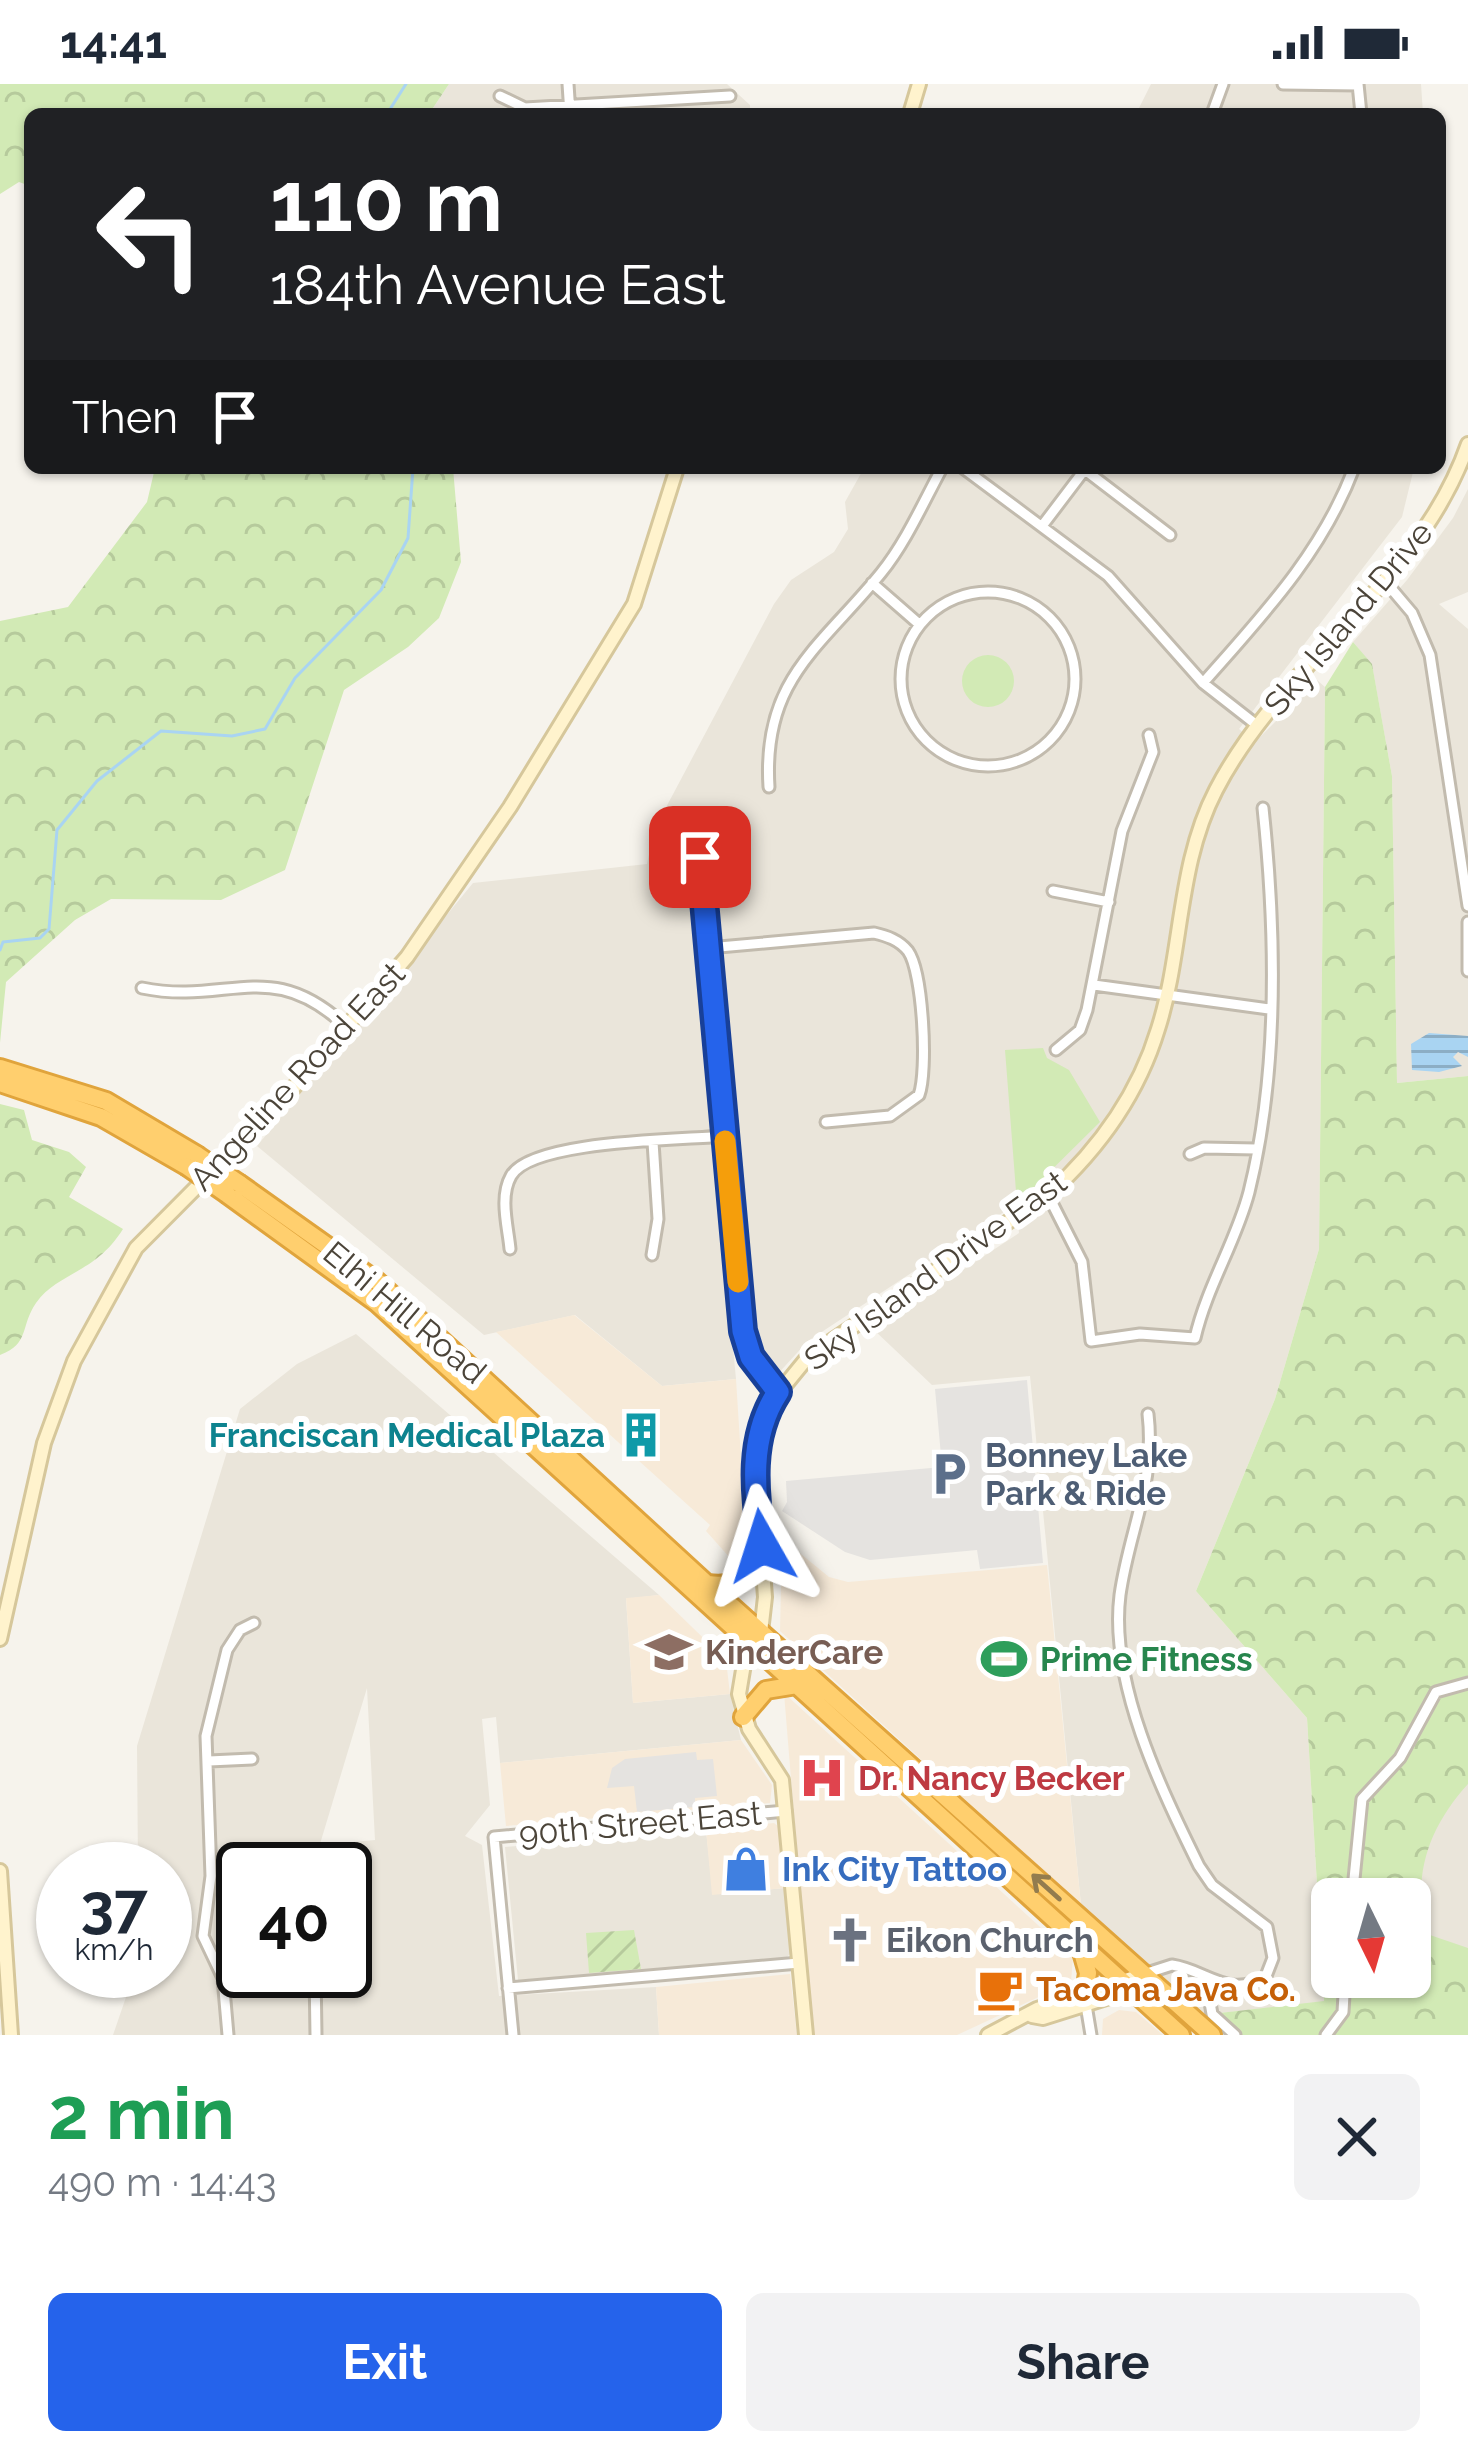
<!DOCTYPE html>
<html lang="en">
<head>
<meta charset="utf-8">
<style>
  body { margin:0; font-family:Raleway,sans-serif; background:#f2f2f3; color:#1f2937; height:100vh; display:flex; flex-direction:column; font-size:45px; white-space:nowrap }
  * { box-sizing:border-box; margin:0 }
  p { font-size:39px; color:#747a83 }
  .icon { flex:none; width:66px; height:66px; fill:none; stroke:currentColor; stroke-width:2; stroke-linecap:round; stroke-linejoin:round }
  .map { position:relative; height:1951px; overflow:hidden }
  .panel { display:flex; flex-direction:column; background:#fff; flex:1 }
  .panel>* { flex:none }
  .guide { position:absolute; left:24px; top:24px; width:1422px; height:366px; border-radius:18px; box-shadow:0 3px 9px #0004; background:#202124; color:#fff; overflow:hidden }
  .needle { width:78px; rotate:175deg }
  .controls { position:absolute; left:1311px; top:1794px; display:grid; gap:24px }
  .controls a { display:grid; place-items:center; width:120px; height:120px; border-radius:18px; background:#fff; box-shadow:0 3px 9px #0004; font-size:60px }
  .speed { position:absolute; left:36px; top:1758px; display:flex; gap:24px; font-size:60px; font-weight:700; text-align:center }
  .speed>* { display:grid; place-content:center; width:156px; height:156px; border-radius:50%; background:#fff; box-shadow:0 3px 9px #0004; line-height:1 }
  .speed small { font-size:30px; font-weight:400 }
  .speed .limit { border:6px solid #111; border-radius:18px; background:#fff; color:#111 }
  .pin { position:absolute; display:grid; place-items:center; width:102px; height:102px; color:#fff; margin:-51px; border-radius:24px; box-shadow:0 6px 18px #0006 }
  .me { position:absolute; width:132px; margin:-66px; rotate:354deg; stroke-linejoin:round; filter:drop-shadow(0 0 9px #0008) }
  .turn { display:flex; align-items:center; gap:42px; height:252px; padding:0 48px; font-size:54px }
  .turn .icon { width:156px; height:156px; stroke-width:2.5 }
  .turn b { display:block; font-size:84px; line-height:102px }
  .then { display:flex; align-items:center; height:114px; padding:0 48px; background:#0003; gap:24px; font-size:45px }
  .round { display:grid; place-items:center; flex:none; width:126px; height:126px; border-radius:18px; background:#f2f2f3 }
  .head { display:flex; align-items:center; justify-content:space-between; height:204px; padding:0 48px }
  h1 { font-size:72px; font-weight:700; line-height:90px; color:#1e9e55 }
  .button { display:flex; gap:24px; margin-top:auto; padding:24px 48px }
  .button a { flex:1; height:138px; border-radius:18px; background:#2563eb; color:#fff; font-size:48px; font-weight:700; line-height:138px; text-align:center }
  .button a+a { background:#f2f2f3; color:#1f2937 }
  .status { display:flex; justify-content:space-between; align-items:center; height:84px; padding:0 60px; background:#fff; direction:ltr }
  .status svg { height:33px; fill:currentColor }
  .map>svg:first-child { display:block }
  .residential { fill:#eae5da; fill-rule:evenodd }
  .commercial { fill:#f7ead8 }
  .forest { fill:url(#forest-crowns); fill-rule:evenodd }
  .park { fill:#d2eab5 }
  .garden { fill:url(#garden-furrows) }
  .parking { fill:#e5e3e0 }
  .water { fill:url(#water-rules) }
  .lines { fill:none; stroke-linecap:round; stroke-linejoin:round }
  .stream { stroke:#a9d4f2; stroke-width:3 }
  .street-casing { stroke:#c2bbae; stroke-width:15 }
  .secondary-casing { stroke:#d6c79b; stroke-width:18 }
  .highway-casing { stroke:#e0a43c; stroke-width:22 }
  .street { stroke:#fff; stroke-width:9 }
  .secondary { stroke:#fff3cd; stroke-width:12 }
  .highway { stroke:#ffcf6e; stroke-width:16 }
  .highway-bridge-casing { stroke:#e0a43c; stroke-width:22; stroke-linecap:butt }
  .highway-bridge { stroke:#ffcf6e; stroke-width:16 }
  .oneway { stroke:#937c4e }
  .route-casing { stroke:#184099; stroke-width:30 }
  .route { stroke:#2563eb; stroke-width:21 }
  .slow { stroke:#f59e0b; stroke-width:21 }
  .labels { text-anchor:middle; stroke-width:12; stroke-linejoin:round; paint-order:stroke }
  .street-label { font-size:33px; fill:#4b4439; stroke:#fff }
  .culture-label { font-size:33px; font-weight:bold; fill:#0d838f; stroke:#fff; text-anchor:end }
  .service-label { font-size:33px; font-weight:bold; fill:#4e5e75; stroke:#fff; text-anchor:start }
  .education-label { font-size:33px; font-weight:bold; fill:#785e54; stroke:#fff; text-anchor:start }
  .leisure-label { font-size:33px; font-weight:bold; fill:#27864d; stroke:#fff; text-anchor:start }
  .health-label { font-size:33px; font-weight:bold; fill:#be3a42; stroke:#fff; text-anchor:start }
  .shop-label { font-size:33px; font-weight:bold; fill:#366cbe; stroke:#fff; text-anchor:start }
  .worship-label { font-size:33px; font-weight:bold; fill:#5b616d; stroke:#fff; text-anchor:start }
  .food-label { font-size:33px; font-weight:bold; fill:#c56008; stroke:#fff; text-anchor:start }
</style>
</head>
<body>
<div class="status"><b>14:41</b><svg viewBox="0 0 49 12"><path d="M0 12V9h3v3zM5 12V6h3v6zM10 12V3h3v9zM15 12V0h3v12zM26 1h20v11H26zM47 4h2v5h-2z"/></svg></div>
<div class="map">
<svg width="1468" height="1951" viewBox="0 0 1468 1951">
  <defs>
    <pattern id="forest-crowns" width="20" height="18" patternUnits="userSpaceOnUse" patternTransform="scale(3)"><rect width="20" height="18" fill="#d2eab5"/><path d="M2 6a3 3 0 1 1 6 0M12 15a3 3 0 1 1 6 0" fill="none" stroke="#b6ca9c"/></pattern>
    <pattern id="garden-furrows" width="10" height="10" patternUnits="userSpaceOnUse" patternTransform="scale(3)"><rect width="10" height="10" fill="#d2eab5"/><path d="M-1 1l2-2M0 10L10 0M9 11l2-2" fill="none" stroke="#b6ca9c"/></pattern>
    <pattern id="water-rules" width="6" height="5" patternUnits="userSpaceOnUse" patternTransform="scale(3)"><rect width="6" height="5" fill="#a9d4f2"/><path d="M0 2.5h6" fill="none" stroke="#8caec5"/></pattern>
  </defs>
  <rect width="100%" height="100%" fill="#f6f3ec"/>
  <!-- residential -->
  <path class="residential" d="M449,0H727L750,21V30H429Z
    M1151,0H1421L1423,30H1136Z
    M864,384H1414L1402,433L1239,645L1255,658L1317,596L1325,603L1319,1165L1275,1315L1196,1507L1307,1634L1324,1918L1202,1931L1081,1821L1030,1292L932,1301L873,1245L1019,1149L1016,1120L808,1257L774,1294L748,1250L729,997L708,998L736,1295L662,1302L575,1231L484,1251L257,1062L473,799L647,780L654,746L774,520L791,496L834,468L848,445L845,418Z
    M1468,405V508L1439,520L1468,545V992L1397,999L1392,692L1372,581L1353,558L1407,496L1453,434Z
    M356,1250L659,1511L626,1515L633,1619L730,1610L741,1656L500,1679L496,1633L482,1635L490,1721L465,1752L482,1761L499,1912L656,1903L659,1951H113L135,1887H165V1785H138L137,1662L240,1325L297,1280ZM367,1604L375,1756L320,1761V1760ZM243,1785H345V1887H243Z
    M1468,1589V1879L1410,1859V1815H1396Z
    M706,1746L713,1810L785,1804L791,1869L785,1875L518,1896L505,1763Z"/>
  <!-- commercial -->
  <path class="commercial" d="M574,1231L662,1302L736,1295L747,1468L739,1484L706,1447L710,1441L496,1248Z
    M782,1462L796,1466L829,1493L848,1498L1047,1481L1081,1821L780,1547Z
    M659,1511L726,1576L730,1610L633,1619L626,1514Z
    M784,1609L1073,1873L1071,1898L957,1951H812Z
    M741,1656L772,1701L770,1719L506,1742L500,1679Z
    M774,1739L779,1743L785,1804L712,1811L706,1746Z
    M790,1890L797,1951H659L656,1903Z
    M1119,1926L1136,1928L1163,1951H1102L1103,1935Z"/>
  <!-- forest -->
  <path class="forest" d="M0,0H449L429,30H30V102L19,98L0,110Z
    M155,384H453L461,478L439,534L408,563L344,606L285,786L221,816L111,815L75,836L6,898L0,959V537L68,523L147,418Z
    M1353,558L1372,580L1392,692L1397,999L1468,992V1700C1429,1743 1411,1792 1427,1850L1468,1864V1951H1230L1202,1931L1324,1917L1307,1634L1196,1507L1275,1315L1319,1165L1325,603ZM1332,1815H1410V1893H1332Z
    M0,1020L24,1026L32,1056L69,1068L86,1083L69,1113L123,1145C95,1190 58,1188 36,1219C20,1242 30,1260 0,1271Z"/>
  <!-- park -->
  <path class="park" d="M962 597a26 26 0 1 1 52 0a26 26 0 1 1-52 0Z
    M1043,964L1047,974L1069,986L1100,1038L1017,1120L1005,966Z"/>
  <!-- garden -->
  <path class="garden" d="M634,1846L641,1885L589,1889L586,1849Z"/>
  <!-- parking -->
  <path class="parking" d="M1027,1296L1043,1479L980,1485L977,1466L870,1476L845,1468L782,1427L787,1418L786,1397L942,1383L935,1305Z
    M696,1668L697,1676L713,1675L717,1712L695,1714V1723L637,1728L634,1702L607,1704L612,1684L625,1675Z"/>
  <!-- water -->
  <path class="water" d="M1429,949L1468,952V973L1458,968L1453,973L1462,982L1439,988L1412,986L1411,960Z"/>
  <g class="lines">
    <!-- stream -->
    <path class="stream" d="M387,30L406,0
      M0,866L3,858L40,854L49,845L57,746L97,697L161,647L232,652L265,645L295,594L381,506L408,454L413,384"/>
    <!-- street casing -->
    <g class="street-casing">
      <path id="street" d="M568,0L570,30
        M1283,0L1358,1
        M1358,0L1361,30
        M500,12L525,24L730,12
        M1212,30L1223,0
        M963,384L1108,492L1203,599L1258,642
        M1085,386L1170,451
        M1042,442L1086,384
        M1384,496L1412,529L1430,571L1468,822
        M872,499L919,540
        M901 595a87 87 0 1 1 174 0a87 87 0 1 1-174 0Z
        M1203,599C1262,532 1322,469 1354,384
        M769,703C762,595 821,563 881,489C906,458 923,419 942,384
        M700,773L743,1247L751,1273L778,1308
        M1053,807L1109,818
        M708,864L874,849C887,852 899,856 908,867C923,888 928,987 919,1011L890,1032L826,1038
        M1468,887V838
        M1094,901L1269,925
        M142,904C230,922 270,870 349,945
        M1056,966L1080,946L1087,926L1122,747L1153,668L1149,651
        M1190,1070L1204,1064L1256,1065
        M1048,1111L1082,1178L1091,1257L1140,1250L1195,1254C1207,1202 1236,1158 1249,1108C1279,987 1276,847 1263,724
        M510,1165C508,1143 499,1113 511,1092C531,1056 681,1056 724,1052
        M652,1171L658,1135L653,1058
        M209,1677L252,1675
        M1352,1815L1362,1715L1400,1674L1436,1608L1468,1599
        M315,1887L316,1951
        M1144,1890L1172,1881C1207,1886 1229,1916 1266,1892L1273,1874L1267,1843L1212,1801L1199,1782C1161,1705 1109,1598 1120,1511C1129,1446 1156,1399 1148,1330
        M1206,1896L1212,1930L1235,1951
        M508,1904L799,1879
        M1086,1921L1091,1951
        M228,1951L223,1894L203,1852L211,1792L206,1652L227,1566L240,1546L254,1539
        M513,1951L494,1753L786,1727
        M1326,1951L1343,1928L1345,1893"/>
    </g>
    <!-- secondary casing -->
    <g class="secondary-casing">
      <path id="secondary" d="M910,30L919,0
        M0,1555L44,1359L74,1277L136,1164L281,1018L407,873L510,723L634,520L677,384
        M0,1787L11,1951
        M1032,1932L1043,1934L1116,1911L1124,1899
        M806,1951L782,1696L749,1645L739,1610L745,1574L761,1548L765,1513L755,1379L759,1351L772,1317L808,1273L1048,1111C1099,1065 1138,1011 1158,945C1183,867 1177,781 1216,706C1282,578 1420,499 1468,360
        M988,1951L1037,1925L1144,1890"/>
    </g>
    <!-- highway casing -->
    <g class="highway-casing">
      <path id="highway" d="M0,984L106,1017L197,1071
        M0,999L101,1033L186,1082
        M240,1100L378,1198L707,1500L1212,1951
        M228,1111L377,1219L1181,1951
        M708,1500C739,1504 754,1491 762,1462
        M743,1633L766,1606L797,1601
        M1080,1861L1088,1889L1085,1909"/>
    </g>
    <!-- street -->
    <use href="#street" class="street"/>
    <!-- secondary -->
    <use href="#secondary" class="secondary"/>
    <!-- highway -->
    <use href="#highway" class="highway"/>
    <!-- highway-bridge casing -->
    <g class="highway-bridge-casing">
      <path id="highway-bridge" d="M197,1071L240,1100
        M186,1082L228,1111"/>
    </g>
    <!-- highway-bridge -->
    <use href="#highway-bridge" class="highway-bridge"/>
  </g>
  <!-- one-way arrows -->
  <defs><path id="oneway-shaft" d="M-6 0H5M1.5-3L5.5 0L1.5 3" fill="none" stroke-width="1.6" stroke-linecap="round" stroke-linejoin="round" transform="scale(3)"/></defs>
  <use class="oneway" href="#oneway-shaft" transform="translate(1046 1803) rotate(-138)"/>
  <g class="lines">
    <!-- route casing -->
    <g class="route-casing">
      <path id="route" d="M700,773L743,1247L751,1273L778,1308C747,1355 755,1409 762,1462"/>
    </g>
    <!-- route -->
    <use href="#route" class="route"/>
    <!-- slow -->
    <path class="slow" d="M725,1057L738,1198"/>
  </g>
  <!-- icons -->
  <defs>
    <g id="building-bare" transform="scale(3.6)"><path d="M-4-6H4V6H1V3H-1V6H-4ZM-2.5-4.3h1.7v1.8h-1.7ZM.8-4.3h1.7v1.8H.8ZM-2.5-1h1.7V.8h-1.7ZM.8-1h1.7V.8H.8Z" fill="#0f9aa8" stroke="#fff" stroke-width="2.5" paint-order="stroke"/></g>
    <g id="parking-bare" transform="scale(3.6)"><path d="M-3.5-5.5H1a3.5 3.5 0 0 1 0 7H-1V5.5H-3.5ZM-1-3.4V-.6H.8a1.4 1.4 0 0 0 0-2.8Z" fill="#5c6f8a" stroke="#fff" stroke-width="2.5" paint-order="stroke"/></g>
    <g id="school-bare" transform="scale(3.6)"><path d="M0-5L7-2L0 1L-7-2ZM-4 1L0 2.5L4 1V4Q0 6-4 4Z" fill="#8d6e63" stroke="#fff" stroke-width="2.5" paint-order="stroke"/></g>
    <g id="stadium-bare" transform="scale(3.6)"><path d="M0-5a6.5 5 0 1 0 0 10a6.5 5 0 1 0 0-10ZM-3.5-1.8h7v3.6h-7Z" fill="#2e9e5b" stroke="#fff" stroke-width="2.5" paint-order="stroke"/></g>
    <g id="hospital-bare" transform="scale(3.6)"><path d="M-5-5h3v3.5h4V-5h3V5h-3V1.5h-4V5h-3Z" fill="#e0444e" stroke="#fff" stroke-width="2.5" paint-order="stroke"/></g>
    <g id="shop-bare" transform="scale(3.6)"><path d="M-5-2.5h2.3a2.7 3.5 0 0 1 5.4 0H5L5.5 6h-11ZM-1.5-2.5h3a1.5 2.3 0 0 0-3 0Z" fill="#3f7fe0" stroke="#fff" stroke-width="2.5" paint-order="stroke"/></g>
    <g id="church-bare" transform="scale(3.6)"><path d="M-1.2-6h2.4v3.5h3.3v2.4h-3.3V6h-2.4V-.1h-3.3v-2.4h3.3Z" fill="#6b7280" stroke="#fff" stroke-width="2.5" paint-order="stroke"/></g>
    <g id="cafe-bare" transform="scale(3.6)"><path d="M-5.5-4.5H6V0H3Q3 3.5 0 3.5H-2.5Q-5.5 3.5-5.5 0ZM3-3.2v2h1.7v-2ZM-6 4.5H4V6H-6Z" fill="#e8710a" stroke="#fff" stroke-width="2.5" paint-order="stroke"/></g>
  </defs>
  <g fill-rule="evenodd">
    <use href="#building-bare" x="641" y="1351"/>
    <use href="#parking-bare" x="949" y="1390"/>
    <use href="#school-bare" x="669" y="1568"/>
    <use href="#stadium-bare" x="1004" y="1575"/>
    <use href="#hospital-bare" x="822" y="1694"/>
    <use href="#shop-bare" x="746" y="1785"/>
    <use href="#church-bare" x="850" y="1856"/>
    <use href="#cafe-bare" x="1000" y="1905"/>
  </g>
  <g class="labels">
    <!-- street labels -->
    <g class="street-label">
      <text transform="translate(1348 534) rotate(-50)" y="12">Sky Island Drive</text>
      <text transform="translate(297 992) rotate(-47)" y="12">Angeline Road East</text>
      <text transform="translate(935 1186) rotate(-36)" y="12">Sky Island Drive East</text>
      <text transform="translate(405 1228) rotate(40)" y="12">Elhi Hill Road</text>
      <text transform="translate(640 1739) rotate(-5)" y="12">90th Street East</text>
    </g>
    <!-- culture labels -->
    <g class="culture-label">
      <text x="605" y="1363">Franciscan Medical Plaza</text>
    </g>
    <!-- service labels -->
    <g class="service-label">
      <text x="985" y="1383">Bonney Lake<tspan x="985" dy="38">Park &amp; Ride</tspan></text>
    </g>
    <!-- education labels -->
    <g class="education-label">
      <text x="705" y="1580">KinderCare</text>
    </g>
    <!-- leisure labels -->
    <g class="leisure-label">
      <text x="1040" y="1587">Prime Fitness</text>
    </g>
    <!-- health labels -->
    <g class="health-label">
      <text x="858" y="1706">Dr. Nancy Becker</text>
    </g>
    <!-- shop labels -->
    <g class="shop-label">
      <text x="782" y="1797">Ink City Tattoo</text>
    </g>
    <!-- worship labels -->
    <g class="worship-label">
      <text x="886" y="1868">Eikon Church</text>
    </g>
    <!-- food labels -->
    <g class="food-label">
      <text x="1036" y="1917">Tacoma Java Co.</text>
    </g>
  </g>
</svg>
<div class="controls">
<a><svg class="needle" viewBox="-14 -14 28 28"><path d="M0-13l5 13h-10z" fill="#e53935"/><path d="M0 13l5-13h-10z" fill="#747a83"/></svg></a>
</div>
<div class="speed"><div>37<small>km/h</small></div><div class="limit">40</div></div>
<div class="pin" style="left:700px;top:773px;background:#d93025"><svg class="icon" aria-label="arrive" viewBox="0 0 24 24"><path d="M6 21V4h12l-3 4 3 4H6"/></svg></div>
<svg class="me" style="left:762px;top:1462px" viewBox="-20 -20 40 40"><path d="M0-17L14 15 0 8-14 15z" fill="#2563eb" stroke="#fff" stroke-width="4"/></svg>
<div class="guide">
<div class="turn"><svg class="icon" aria-label="left" viewBox="0 0 24 24"><path d="M17 20v-9H6M10 6l-5 5 5 5"/></svg><div><b>110 m</b>184th Avenue East</div></div>
<div class="then">Then<svg class="icon" aria-label="arrive" viewBox="0 0 24 24"><path d="M6 21V4h12l-3 4 3 4H6"/></svg></div>
</div>
</div>
<section class="panel">
<div class="head"><div><h1>2 min</h1><p>490 m · 14:43</p></div><a class="round"><svg class="icon" aria-label="close" viewBox="0 0 24 24"><path d="M6 6l12 12M18 6L6 18"/></svg></a></div>
<div class="button"><a>Exit</a><a>Share</a></div>
</section>
</body>
</html>
